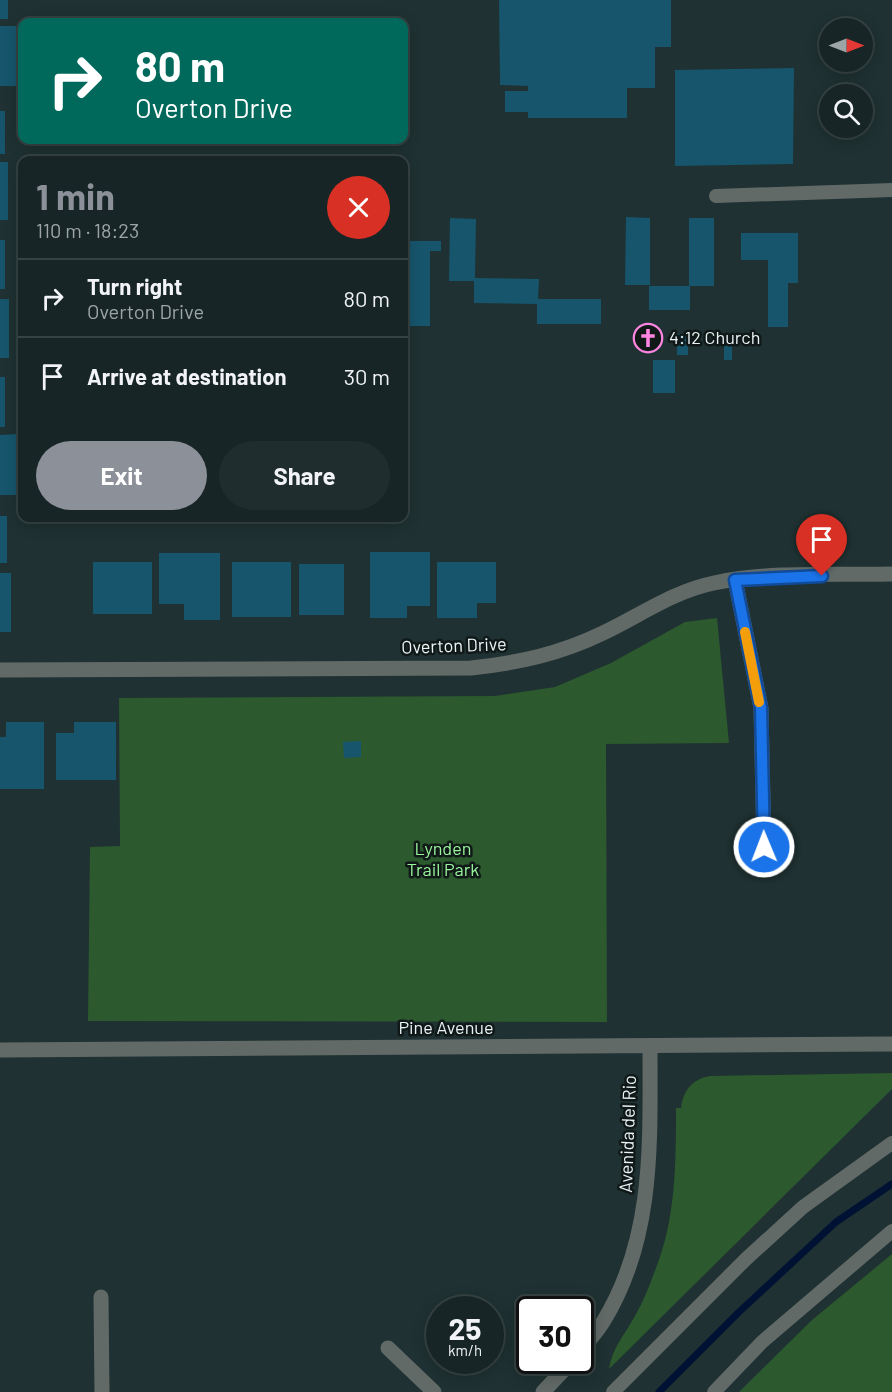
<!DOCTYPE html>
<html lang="en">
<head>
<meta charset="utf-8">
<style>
  body { margin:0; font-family:Barlow,sans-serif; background:#202d2e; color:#f1f3f6; height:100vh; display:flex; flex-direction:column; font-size:22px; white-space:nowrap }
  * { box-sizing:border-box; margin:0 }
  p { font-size:20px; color:#9ea5a7 }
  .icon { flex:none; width:33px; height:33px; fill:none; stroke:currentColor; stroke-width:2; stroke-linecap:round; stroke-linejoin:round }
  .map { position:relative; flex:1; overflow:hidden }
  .panel { position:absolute; left:18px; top:156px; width:390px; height:366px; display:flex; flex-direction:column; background:#172526; border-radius:12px; box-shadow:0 3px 15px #0003,0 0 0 2px #364243 }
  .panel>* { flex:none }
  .hud { position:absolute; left:18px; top:18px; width:390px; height:126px; border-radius:12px; box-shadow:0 3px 15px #0003,0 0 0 2px #364243; background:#00695c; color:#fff; overflow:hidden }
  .needle { width:39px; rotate:90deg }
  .tools { position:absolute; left:819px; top:18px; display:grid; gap:12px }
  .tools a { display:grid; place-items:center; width:54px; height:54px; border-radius:50%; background:#172526; box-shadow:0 3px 15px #0003,0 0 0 2px #364243; font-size:30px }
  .speed { position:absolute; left:426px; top:1296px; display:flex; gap:12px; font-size:30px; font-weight:700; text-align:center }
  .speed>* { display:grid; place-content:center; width:78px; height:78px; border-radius:50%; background:#172526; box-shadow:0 3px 15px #0003,0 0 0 2px #364243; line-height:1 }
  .speed small { font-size:15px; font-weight:400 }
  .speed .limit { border:3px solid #111; border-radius:9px; background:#fff; color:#111 }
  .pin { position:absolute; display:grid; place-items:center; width:51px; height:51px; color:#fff; margin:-62px -26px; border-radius:50% 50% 50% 0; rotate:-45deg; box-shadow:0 0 6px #0007 }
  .pin .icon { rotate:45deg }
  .me { position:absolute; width:66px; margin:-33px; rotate:359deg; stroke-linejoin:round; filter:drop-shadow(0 0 4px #0008) }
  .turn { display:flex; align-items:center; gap:21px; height:126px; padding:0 18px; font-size:27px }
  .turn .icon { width:78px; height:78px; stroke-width:2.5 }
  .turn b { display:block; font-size:42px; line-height:51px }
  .round { display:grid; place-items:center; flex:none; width:63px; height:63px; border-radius:32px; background:#202d2e }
  .overview { display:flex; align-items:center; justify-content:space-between; height:102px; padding:0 18px }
  h1 { font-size:36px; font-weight:700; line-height:45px; color:#8c9099 }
  .cta { display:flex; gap:12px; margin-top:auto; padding:12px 18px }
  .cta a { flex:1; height:69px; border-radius:36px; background:#8c9099; color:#fff; font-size:24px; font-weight:700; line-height:69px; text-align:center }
  .cta a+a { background:#202d2e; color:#f1f3f6 }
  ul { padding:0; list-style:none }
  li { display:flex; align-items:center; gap:18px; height:78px; padding:0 18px; border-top:2px solid #364243 }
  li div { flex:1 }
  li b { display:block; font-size:22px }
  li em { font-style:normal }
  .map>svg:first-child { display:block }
  .green { fill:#2c592e }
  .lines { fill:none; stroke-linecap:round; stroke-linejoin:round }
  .stream { stroke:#001233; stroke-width:7 }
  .building { fill:#16556c }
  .service { stroke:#626a67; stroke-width:14 }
  .minor { stroke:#626a67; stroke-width:15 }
  .route-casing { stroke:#114b97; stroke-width:15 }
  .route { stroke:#1a73e8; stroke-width:10 }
  .slow { stroke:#f59e0b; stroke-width:10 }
  .labels { text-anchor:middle; stroke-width:5; stroke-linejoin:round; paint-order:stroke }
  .poi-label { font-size:18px; fill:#e9f4f4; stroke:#101818; text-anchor:start }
  .street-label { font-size:18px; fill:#e9f4f4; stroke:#101818 }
  .park-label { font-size:18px; fill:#99f59b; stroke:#101818 }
</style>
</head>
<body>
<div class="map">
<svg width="892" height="1392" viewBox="0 0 892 1392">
  <rect width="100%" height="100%" fill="#1f3132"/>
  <!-- green -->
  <path class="green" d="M717,618L729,743L606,744L607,1022L88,1021L90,847L120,846L119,698L495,696L555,687L611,663L685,622Z
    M892,1073V1089L609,1369C612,1348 625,1334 635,1316C643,1302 649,1287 654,1273C676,1221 676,1163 676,1108H681C683,1091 692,1079 710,1076Z
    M892,1254V1392H739L812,1320Z"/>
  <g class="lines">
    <!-- stream -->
    <path class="stream" d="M659,1392L739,1312L836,1222L892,1184"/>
  </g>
  <!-- building -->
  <path class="building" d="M0,0H8V19H0Z
    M499,0H671V47H655V88H627V118H528V112H505V91H528V86L500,85Z
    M0,26H16V86H0Z
    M794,68L793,164L675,166V70Z
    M0,111H5V154H0Z
    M0,162H8V220H0Z
    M626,217L650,218V285H625Z
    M450,218L476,219L475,278L539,279L538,299H601V324H537V304L474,303V281H449Z
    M689,218H714V286H689Z
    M741,233H798V283H788V327H768V260H741Z
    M0,240H5V289H0Z
    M404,241H441V251H430V326H404Z
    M649,286H690V310H649Z
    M0,299H9V358H0Z
    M677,334H688V355H677Z
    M724,339H732V360H724Z
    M653,360H675V393H653Z
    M0,377H5V427H0Z
    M18,434V450H22V465H18L19,495H0V435Z
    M0,516H7V563H0Z
    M370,552H430V606H407V618H370Z
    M159,553H220V620H184V604H159Z
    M93,562H152V614H93Z
    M232,562H291V617H232Z
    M437,562H496V603H477V618H437Z
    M299,564H344V615H299Z
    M0,573H11V632H0Z
    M6,722H44V789H0V737H6Z
    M74,722H116V780H56V733H74Z
    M361,741V757L344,758L343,742Z"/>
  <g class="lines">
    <!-- service -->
    <path class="service" d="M716,196L892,190
      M613,1392L746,1259L803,1207L892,1143
      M714,1392L762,1342L892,1231"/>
    <!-- minor -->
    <path class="minor" d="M735,580L761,708L764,847
      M0,670L471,668C518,663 560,654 603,633C639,616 674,591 714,583C770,571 835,575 892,574
      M0,1050L892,1044
      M101,1297L102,1392
      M388,1348L434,1392
      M580,1351C588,1342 597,1332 603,1322C655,1238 650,1141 650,1046
      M543,1392L573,1360"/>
  </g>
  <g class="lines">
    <!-- route casing -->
    <g class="route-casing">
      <path id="route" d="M764,847L761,708L735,580L822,576"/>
    </g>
    <!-- route -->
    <use href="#route" class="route"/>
    <!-- slow -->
    <path class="slow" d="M745,632L759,702"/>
  </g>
  <!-- icons -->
  <defs>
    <g id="church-ring" transform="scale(1.5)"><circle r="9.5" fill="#101818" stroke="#fe86e0" stroke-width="1.5"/><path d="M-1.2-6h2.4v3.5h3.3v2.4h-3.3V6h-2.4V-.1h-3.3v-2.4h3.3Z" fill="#fe86e0"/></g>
  </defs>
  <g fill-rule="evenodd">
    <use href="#church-ring" x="648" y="338"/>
  </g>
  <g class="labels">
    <!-- poi labels -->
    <g class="poi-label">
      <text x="669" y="344">4:12 Church</text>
    </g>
    <!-- street labels -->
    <g class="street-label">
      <text transform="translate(454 646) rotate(-2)" y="6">Overton Drive</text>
      <text x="446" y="1034">Pine Avenue</text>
      <text transform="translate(628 1134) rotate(-88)" y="6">Avenida del Rio</text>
    </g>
    <!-- park labels -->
    <g class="park-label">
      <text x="443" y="855">Lynden<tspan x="443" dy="21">Trail Park</tspan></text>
    </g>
  </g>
</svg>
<div class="tools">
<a><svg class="needle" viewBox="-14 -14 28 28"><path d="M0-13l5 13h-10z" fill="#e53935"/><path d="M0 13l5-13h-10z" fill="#9ea5a7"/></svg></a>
<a><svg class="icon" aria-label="search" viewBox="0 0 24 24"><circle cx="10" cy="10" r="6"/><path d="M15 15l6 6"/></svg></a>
</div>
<div class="speed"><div>25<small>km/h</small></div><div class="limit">30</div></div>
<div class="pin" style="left:822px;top:576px;background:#d93025"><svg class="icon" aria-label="arrive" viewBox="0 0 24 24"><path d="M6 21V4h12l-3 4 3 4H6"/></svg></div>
<svg class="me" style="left:764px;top:847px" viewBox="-20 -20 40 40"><circle r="17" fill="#1a73e8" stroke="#fff" stroke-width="3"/><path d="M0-11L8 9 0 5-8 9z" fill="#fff"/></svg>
<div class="hud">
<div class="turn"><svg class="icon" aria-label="right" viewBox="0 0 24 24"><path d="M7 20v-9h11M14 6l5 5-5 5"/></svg><div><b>80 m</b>Overton Drive</div></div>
</div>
<section class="panel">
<div class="overview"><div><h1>1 min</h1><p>110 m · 18:23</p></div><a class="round" style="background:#d93025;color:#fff"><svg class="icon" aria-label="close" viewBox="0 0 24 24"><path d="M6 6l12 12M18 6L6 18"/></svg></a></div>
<ul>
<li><svg class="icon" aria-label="right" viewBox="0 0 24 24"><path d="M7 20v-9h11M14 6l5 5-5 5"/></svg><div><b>Turn right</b><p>Overton Drive</p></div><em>80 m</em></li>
<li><svg class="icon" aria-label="arrive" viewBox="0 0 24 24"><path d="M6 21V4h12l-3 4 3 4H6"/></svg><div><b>Arrive at destination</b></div><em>30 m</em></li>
</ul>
<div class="cta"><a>Exit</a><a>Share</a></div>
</section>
</div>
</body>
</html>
